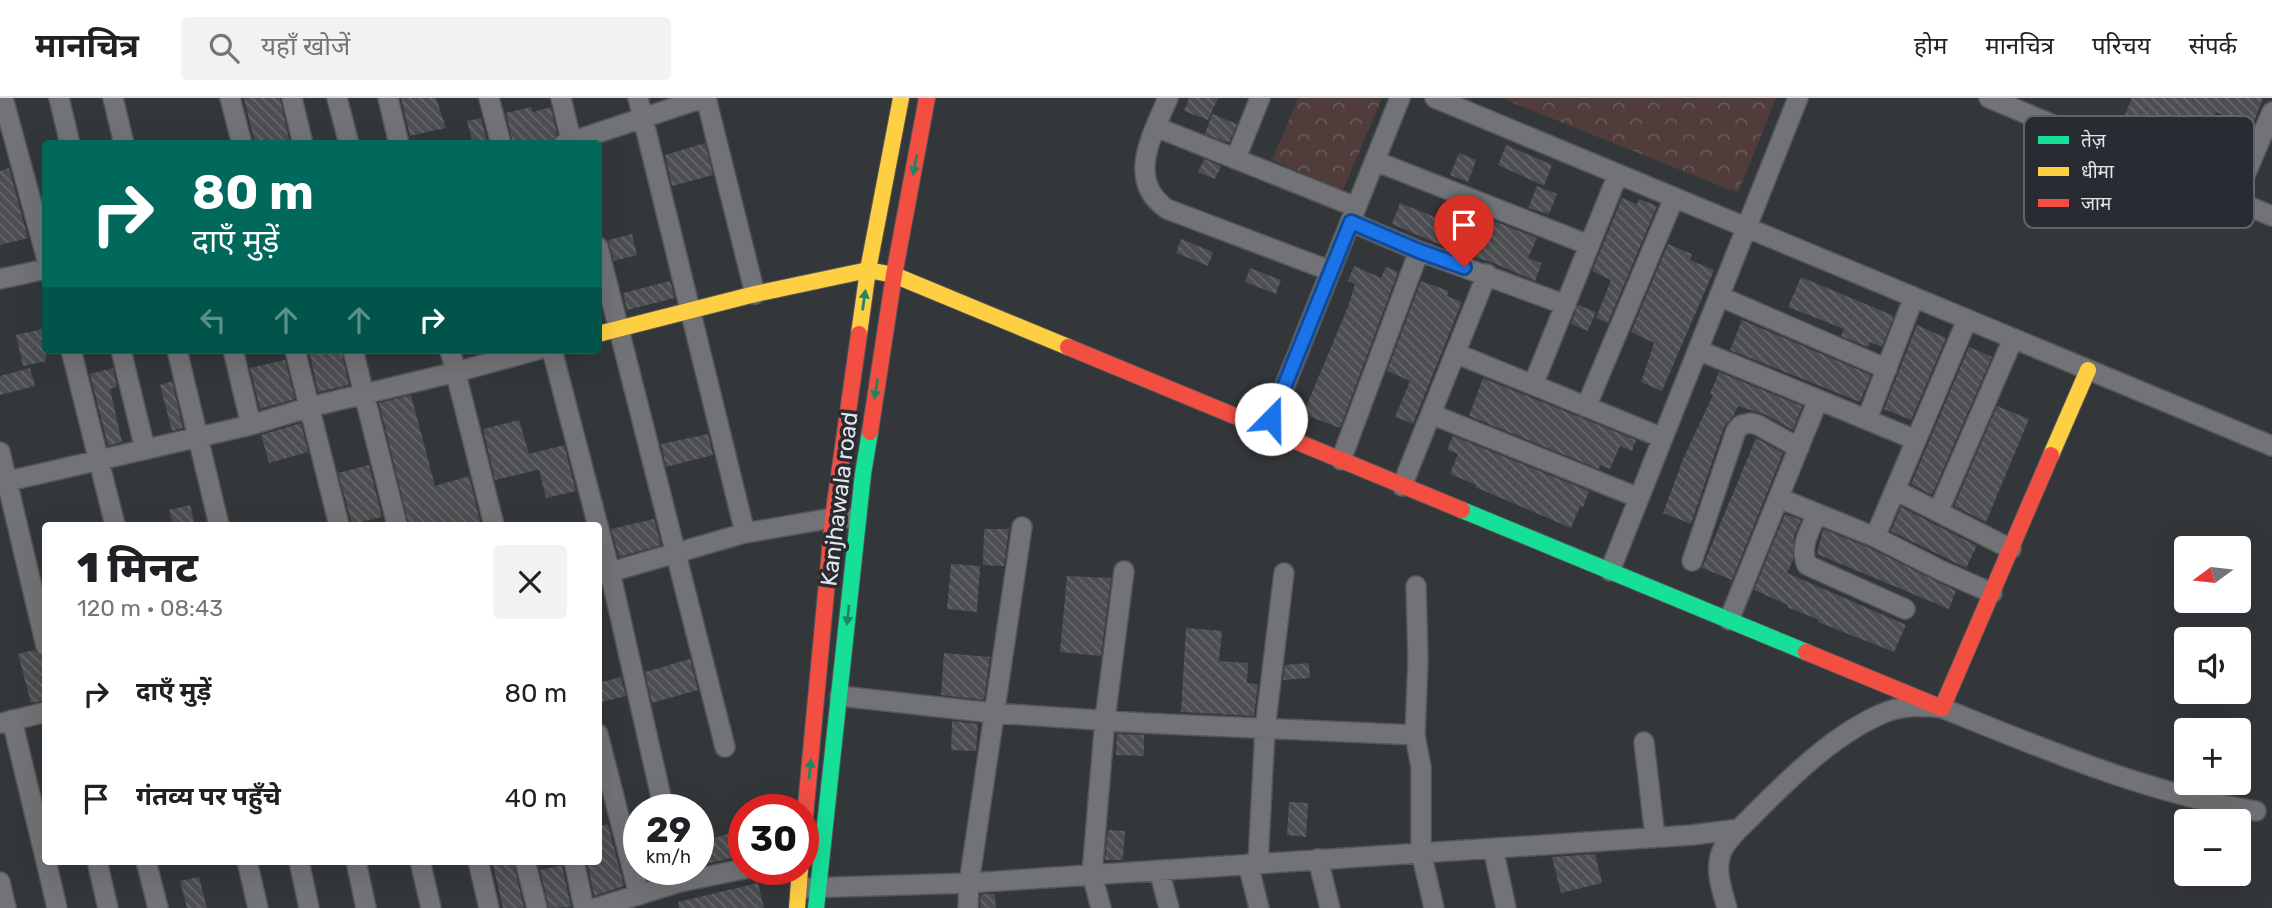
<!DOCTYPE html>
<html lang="hi">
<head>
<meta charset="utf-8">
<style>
  body { margin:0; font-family:Rubik,"Noto Sans Devanagari",sans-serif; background:#f2f2f2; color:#202124; height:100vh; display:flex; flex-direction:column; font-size:26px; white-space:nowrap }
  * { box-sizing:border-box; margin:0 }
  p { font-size:23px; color:#757577 }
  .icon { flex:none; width:38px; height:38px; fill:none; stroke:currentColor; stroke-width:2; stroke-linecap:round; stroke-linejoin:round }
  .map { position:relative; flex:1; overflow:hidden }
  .drawer { position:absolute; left:42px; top:424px; width:560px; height:343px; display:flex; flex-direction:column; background:#fff; border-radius:7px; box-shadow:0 7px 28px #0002 }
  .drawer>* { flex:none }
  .banner { position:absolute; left:42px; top:42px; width:560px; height:214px; border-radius:7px; box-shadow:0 7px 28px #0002; background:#00695c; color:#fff; overflow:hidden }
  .needle { width:46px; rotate:255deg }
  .tools { position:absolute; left:2174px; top:438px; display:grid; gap:14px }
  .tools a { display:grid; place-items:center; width:77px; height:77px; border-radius:7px; background:#fff; box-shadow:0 7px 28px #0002; font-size:35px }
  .speed { position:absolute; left:623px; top:696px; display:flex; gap:14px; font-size:35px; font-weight:700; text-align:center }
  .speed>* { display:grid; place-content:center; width:91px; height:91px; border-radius:50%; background:#fff; box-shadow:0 7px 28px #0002; line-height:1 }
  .speed small { font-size:18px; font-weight:400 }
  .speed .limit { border:10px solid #d22; background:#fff; color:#111 }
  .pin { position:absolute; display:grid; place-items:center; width:60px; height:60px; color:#fff; margin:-72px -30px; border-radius:50% 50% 50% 0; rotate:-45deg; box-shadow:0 0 7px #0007 }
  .pin .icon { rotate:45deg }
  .me { position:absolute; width:77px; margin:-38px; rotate:22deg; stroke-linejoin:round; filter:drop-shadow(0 0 5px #0008) }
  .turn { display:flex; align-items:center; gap:24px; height:147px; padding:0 35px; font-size:32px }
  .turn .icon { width:91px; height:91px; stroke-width:2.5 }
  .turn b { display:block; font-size:49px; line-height:60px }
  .lanes { display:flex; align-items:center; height:66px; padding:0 35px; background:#0003; justify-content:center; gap:35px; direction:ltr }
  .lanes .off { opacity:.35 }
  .round { display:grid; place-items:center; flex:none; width:74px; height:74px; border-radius:7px; background:#f2f2f2 }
  .head { display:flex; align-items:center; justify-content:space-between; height:119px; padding:0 35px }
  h1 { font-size:42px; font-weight:800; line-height:52px }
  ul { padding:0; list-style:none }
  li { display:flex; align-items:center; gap:21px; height:105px; padding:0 35px }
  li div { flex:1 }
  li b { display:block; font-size:26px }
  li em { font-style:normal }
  header { display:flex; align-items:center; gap:42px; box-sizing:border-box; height:98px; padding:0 35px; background:#fff; border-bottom:2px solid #e0e0e0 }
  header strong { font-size:33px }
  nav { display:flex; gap:38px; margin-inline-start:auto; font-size:24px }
  .search { width:490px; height:63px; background:#f2f2f2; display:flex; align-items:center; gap:18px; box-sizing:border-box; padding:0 24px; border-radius:7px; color:#757577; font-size:26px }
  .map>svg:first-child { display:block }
  .park { fill:url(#park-crowns) }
  .building { fill:url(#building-back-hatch) }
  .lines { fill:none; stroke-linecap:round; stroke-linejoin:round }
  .street-casing { stroke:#545659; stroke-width:22 }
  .fast-casing { stroke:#545659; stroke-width:18 }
  .slow-casing { stroke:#545659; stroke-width:18 }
  .jam-casing { stroke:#545659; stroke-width:18 }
  .street { stroke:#717376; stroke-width:19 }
  .fast { stroke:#16e098; stroke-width:16 }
  .slow { stroke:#ffcf43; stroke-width:16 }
  .jam { stroke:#f24e42; stroke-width:16 }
  .oneway { fill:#1f8665 }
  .route-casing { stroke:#114b97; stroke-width:18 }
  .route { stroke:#1a73e8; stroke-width:12 }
  .labels { text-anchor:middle; stroke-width:7; stroke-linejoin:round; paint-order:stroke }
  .street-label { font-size:23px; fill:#e3e5e9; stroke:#282c32 }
  .key { fill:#282c32; stroke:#606469; stroke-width:2 }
  .key-label { font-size:19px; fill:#e3e5e9 }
</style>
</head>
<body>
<header>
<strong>मानचित्र</strong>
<div class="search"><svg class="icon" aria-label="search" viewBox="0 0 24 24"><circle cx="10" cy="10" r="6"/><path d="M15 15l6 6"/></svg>यहाँ खोजें</div>
<nav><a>होम</a><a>मानचित्र</a><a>परिचय</a><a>संपर्क</a></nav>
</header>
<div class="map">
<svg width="2272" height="810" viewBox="0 0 2272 810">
  <defs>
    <pattern id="park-crowns" width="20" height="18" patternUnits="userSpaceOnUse" patternTransform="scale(1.75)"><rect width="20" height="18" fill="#503c3a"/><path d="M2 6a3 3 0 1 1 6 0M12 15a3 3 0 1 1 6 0" fill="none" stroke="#695856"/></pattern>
    <pattern id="building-back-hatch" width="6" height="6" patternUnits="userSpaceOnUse" patternTransform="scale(1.75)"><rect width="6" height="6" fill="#4c4e51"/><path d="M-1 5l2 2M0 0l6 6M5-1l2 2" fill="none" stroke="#66676a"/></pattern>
  </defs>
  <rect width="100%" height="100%" fill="#34373a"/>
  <!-- park -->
  <path class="park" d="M1298,0H1382L1343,92L1272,62Z
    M1501,0H1776L1738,95Z"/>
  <!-- building -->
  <path class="building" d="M244,0H280L290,46H255Z
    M401,0H436L446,30L410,38Z
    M1189,0H1218L1208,22L1184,13Z
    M2132,0H2263L2252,29L2216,14L2196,61L2120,28Z
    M531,9L533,14L551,9L557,36L553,42L537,46H513L506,15Z
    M1212,16L1237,26L1229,45L1205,36Z
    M481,20L488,46H477L476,41L472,42L467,23Z
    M705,45L713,77L672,88L665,57Z
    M1506,47L1552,67L1544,88L1498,67Z
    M1459,55L1476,62L1468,84L1450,77Z
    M1204,61L1221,68L1215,81L1198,74Z
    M9,70L28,140L0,147V73Z
    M1537,88L1557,96L1549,116L1528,110Z
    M1622,100L1637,106L1639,101L1657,108L1608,225L1596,220L1611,182L1592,173Z
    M1400,105L1452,126L1459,109L1537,140L1528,160L1542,165L1535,183L1491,164L1460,155L1392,126Z
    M632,136L637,157L614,163L608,142Z
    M1181,141L1213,154L1208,168L1176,155Z
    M1668,146L1692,156L1690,162L1714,172L1662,293L1641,284L1654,245L1631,234Z
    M1354,168L1381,180L1386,169L1398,174L1340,330L1303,316L1348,209L1355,186L1348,183Z
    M1250,170L1281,182L1276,196L1245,184Z
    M1801,179L1894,218L1882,249L1870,244L1868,249L1841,238L1844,231L1788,209Z
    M670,183L675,200L627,212L623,195Z
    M1421,183L1449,193L1447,198L1462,204L1413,326L1395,319L1410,283L1387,273Z
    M1578,207L1596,214L1588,233L1571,226Z
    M1742,222L1871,277L1860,304L1730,252Z
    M1917,227L1946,240L1911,322L1884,311Z
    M46,230V263L23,268L16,237Z
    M1969,249L1992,259L1932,397L1911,386Z
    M309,252H341L349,287L318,294Z
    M285,262L295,301L260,311L250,270Z
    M30,270L35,288L0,297V278Z
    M113,270L117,289L110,291L122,344L108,348L90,276Z
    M1719,274L1802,308L1793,332L1764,316L1738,308L1734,317L1724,329L1691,426L1663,415L1683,361L1713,297L1710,296Z
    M1483,280L1636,342L1632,353L1620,348L1610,371L1600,367L1599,371L1469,318Z
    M172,283L183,330L172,333L160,287Z
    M411,297L435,388L469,378L481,427H446L445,424L433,427H409L379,305Z
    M1997,308L2029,321L1986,424L1954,408Z
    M519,322L529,356L564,347L576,393L546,400L539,372H537L495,382L483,331Z
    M301,325L308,354L269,365L261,337Z
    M708,336L713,357L666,369L661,346Z
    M1453,338L1589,393L1583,409L1580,408L1571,430L1475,389L1476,387L1450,376L1458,356L1447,352Z
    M1756,340L1783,355L1732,482L1702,470Z
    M369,367L382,419L352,426L338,375Z
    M190,407L195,427H173L169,412Z
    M1901,409L1977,448L1966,470L1891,433Z
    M1785,416L1801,422L1794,438L1793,462L1787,475L1906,527L1894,554L1818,524L1819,522L1787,509L1788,507L1754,492Z
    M654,421L661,447L619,459L611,431Z
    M984,431H1009L1004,468L983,467Z
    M1823,431L1870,450L1956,493L1949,511L1817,456Z
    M951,466L980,468L977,514L947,511Z
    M1067,478L1111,480L1101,558L1060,554Z
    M1186,530L1222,533L1219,563L1248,565L1247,585L1258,586L1254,618L1181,614Z
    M34,552L42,559L46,573V602L31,605L18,556Z
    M944,555L990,559L984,602L941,597Z
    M690,561L698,592L652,605L645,574Z
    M1309,565L1310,580L1283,582L1285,567Z
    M621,579L626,598L598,605V585Z
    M952,623L978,626L976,653L951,652Z
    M1117,636L1144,637V658L1116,657Z
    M1289,704L1308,705L1306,739L1287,737Z
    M608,726L624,788L594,798L587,763H598V754L602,753L598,728Z
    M744,732V757L698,768V744Z
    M1108,732L1125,733L1123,762H1105Z
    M1595,756L1602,785L1561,795L1552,759Z
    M492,763H513L524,810H503Z
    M562,767L571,809L549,810L540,772Z
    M199,779L207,810H187L180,783Z
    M758,785L764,810H679L678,804Z
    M981,796H995L996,810H980Z"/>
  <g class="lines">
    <!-- street casing -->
    <g class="street-casing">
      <path id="street" d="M3,0L46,158
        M59,0L70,46
        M113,0L124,46
        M230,0L242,46
        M292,0L303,46
        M337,0L349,46
        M388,0L399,46
        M489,0L501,46
        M561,0L572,46
        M638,0L745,435
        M706,0L755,196
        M1168,0C1153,36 1125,82 1167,111L1331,173
        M1435,0L2272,348
        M1989,0L2272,118
        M1156,29L1356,109
        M564,46L703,0
        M1236,60L1260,0
        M1375,63L1589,147
        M2234,103L2272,14
        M1351,124L1419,153L1566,207
        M598,149L725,649
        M0,181L46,171
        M1719,198L1887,271
        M71,252L115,427
        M121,252L145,351
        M177,252L219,427
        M233,252L251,327
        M295,252L339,427
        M353,252L397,427
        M450,252L494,427
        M552,252L610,474L664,712
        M1698,252L1916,342
        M1455,255L1663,340
        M1533,287L1618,76
        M1586,309L1674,100
        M1431,316L1639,400
        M1867,321L1914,199
        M1267,332L1400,0
        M0,354L46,548
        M1341,362L1419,153
        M0,385L251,327L310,309L456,274L537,252
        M1402,388L1487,176
        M1895,392L2011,451
        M1779,400L1875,439L1942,473L1992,495
        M1938,414L2013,241
        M1817,416C1810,432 1799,449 1807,467L1905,511
        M1875,439L1967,222
        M1692,463L1736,333L1741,327L1751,325L1758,327L1799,350
        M1610,473L1798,0
        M600,477L745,435L833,420H846
        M1416,488L1418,562L1415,637L1421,669V754L1434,810
        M1729,522L1818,302
        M840,598L993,615L1143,625L1415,637
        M12,622L46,763
        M2,625L46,614
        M598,636L639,797
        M1644,644L1655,739
        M1493,750L1506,810
        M1318,761L1330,810
        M46,763L57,810
        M97,763L108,810
        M146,763L158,810
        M247,763L258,810
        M299,763L309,810
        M356,763L366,810
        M420,763L431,810
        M478,763L489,810
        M525,763L537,810
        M574,763L584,810
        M1248,766L1259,810
        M1258,766L1265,631L1284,475
        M1159,772L1169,810
        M0,784L6,810
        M805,790L969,785L1692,737L1739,731
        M596,810L680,784L744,771
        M968,810L969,785L1022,429
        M1101,810L1092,776L1105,621L1124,473
        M1727,810C1722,792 1714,771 1722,753C1728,739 1744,727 1754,716C1791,679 1838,632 1889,613C1907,607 1924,608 1942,610C2044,651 2147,695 2256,713"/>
    </g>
    <!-- fast casing -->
    <g class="fast-casing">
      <path id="fast" d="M1462,412L1806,554
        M816,810L863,376L870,334"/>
    </g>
    <!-- slow casing -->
    <g class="slow-casing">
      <path id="slow" d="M598,236L755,196L868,172L894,177L1068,249
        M859,236L868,172L901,0
        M2051,357L2088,272
        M797,810L800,772"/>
    </g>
    <!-- jam casing -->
    <g class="jam-casing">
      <path id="jam" d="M1068,249L1462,412
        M870,334L894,177L927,0
        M1806,554L1942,610L2051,357
        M803,739L833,420L859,236"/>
    </g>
    <!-- street -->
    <use href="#street" class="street"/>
    <!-- fast -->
    <use href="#fast" class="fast"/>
    <!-- slow -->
    <use href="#slow" class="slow"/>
    <!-- jam -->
    <use href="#jam" class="jam"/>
  </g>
  <!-- one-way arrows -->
  <defs><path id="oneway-solid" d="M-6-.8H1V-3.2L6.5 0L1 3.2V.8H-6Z" transform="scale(1.75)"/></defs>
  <g class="oneway">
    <use href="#oneway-solid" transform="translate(915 67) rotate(101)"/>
    <use href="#oneway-solid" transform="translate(864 202) rotate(-82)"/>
    <use href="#oneway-solid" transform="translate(876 291) rotate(99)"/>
    <use href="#oneway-solid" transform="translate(848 517) rotate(96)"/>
    <use href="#oneway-solid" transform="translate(810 671) rotate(-85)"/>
  </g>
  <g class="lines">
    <!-- route casing -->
    <g class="route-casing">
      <path id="route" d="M1271,321L1351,124L1419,153L1464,169"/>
    </g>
    <!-- route -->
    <use href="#route" class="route"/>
  </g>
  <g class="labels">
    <!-- street labels -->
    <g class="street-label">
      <text transform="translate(839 401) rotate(-83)" y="8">Kanjhawala road</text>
    </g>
  </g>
  <!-- legend -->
  <rect x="2024" y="18" width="230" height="112" rx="10" class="key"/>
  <rect x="2038" y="38" width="31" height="8" fill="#16e098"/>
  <rect x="2038" y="69" width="31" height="9" fill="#ffcf43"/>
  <rect x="2038" y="101" width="31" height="8" fill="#f24e42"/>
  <g class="key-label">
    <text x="2081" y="49">तेज़</text>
    <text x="2081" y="80">धीमा</text>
    <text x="2081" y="112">जाम</text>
  </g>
</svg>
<div class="tools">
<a><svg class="needle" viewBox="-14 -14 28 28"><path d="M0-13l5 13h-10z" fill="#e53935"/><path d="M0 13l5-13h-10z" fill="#757577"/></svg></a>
<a><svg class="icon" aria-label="sound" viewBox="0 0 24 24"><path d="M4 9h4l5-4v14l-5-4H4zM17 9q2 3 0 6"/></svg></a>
<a>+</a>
<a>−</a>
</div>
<div class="speed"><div>29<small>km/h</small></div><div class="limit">30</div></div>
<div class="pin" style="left:1464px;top:169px;background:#d93025"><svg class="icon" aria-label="arrive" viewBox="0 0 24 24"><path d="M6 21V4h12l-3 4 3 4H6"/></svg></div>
<svg class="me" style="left:1271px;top:321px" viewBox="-20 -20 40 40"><circle r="19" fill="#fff"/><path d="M0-13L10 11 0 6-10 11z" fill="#1a73e8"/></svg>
<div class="banner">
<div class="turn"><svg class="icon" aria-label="right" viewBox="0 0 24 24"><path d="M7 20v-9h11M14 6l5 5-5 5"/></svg><div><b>80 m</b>दाएँ मुड़ें</div></div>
<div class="lanes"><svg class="icon off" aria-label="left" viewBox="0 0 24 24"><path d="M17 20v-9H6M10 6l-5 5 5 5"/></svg><svg class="icon off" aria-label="ahead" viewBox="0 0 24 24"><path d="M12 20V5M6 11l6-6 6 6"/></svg><svg class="icon off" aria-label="ahead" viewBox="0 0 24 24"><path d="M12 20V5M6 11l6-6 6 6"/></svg><svg class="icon" aria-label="right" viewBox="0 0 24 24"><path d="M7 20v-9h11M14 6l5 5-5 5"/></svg></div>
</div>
<section class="drawer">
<div class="head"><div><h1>1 मिनट</h1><p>120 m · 08:43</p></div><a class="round"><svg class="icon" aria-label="close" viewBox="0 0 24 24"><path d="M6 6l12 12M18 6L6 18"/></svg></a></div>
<ul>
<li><svg class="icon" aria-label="right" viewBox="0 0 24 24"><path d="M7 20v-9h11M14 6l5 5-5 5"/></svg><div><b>दाएँ मुड़ें</b></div><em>80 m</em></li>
<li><svg class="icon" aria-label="arrive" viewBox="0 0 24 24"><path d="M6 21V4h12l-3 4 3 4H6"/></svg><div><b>गंतव्य पर पहुँचे</b></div><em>40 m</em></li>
</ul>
</section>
</div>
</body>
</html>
